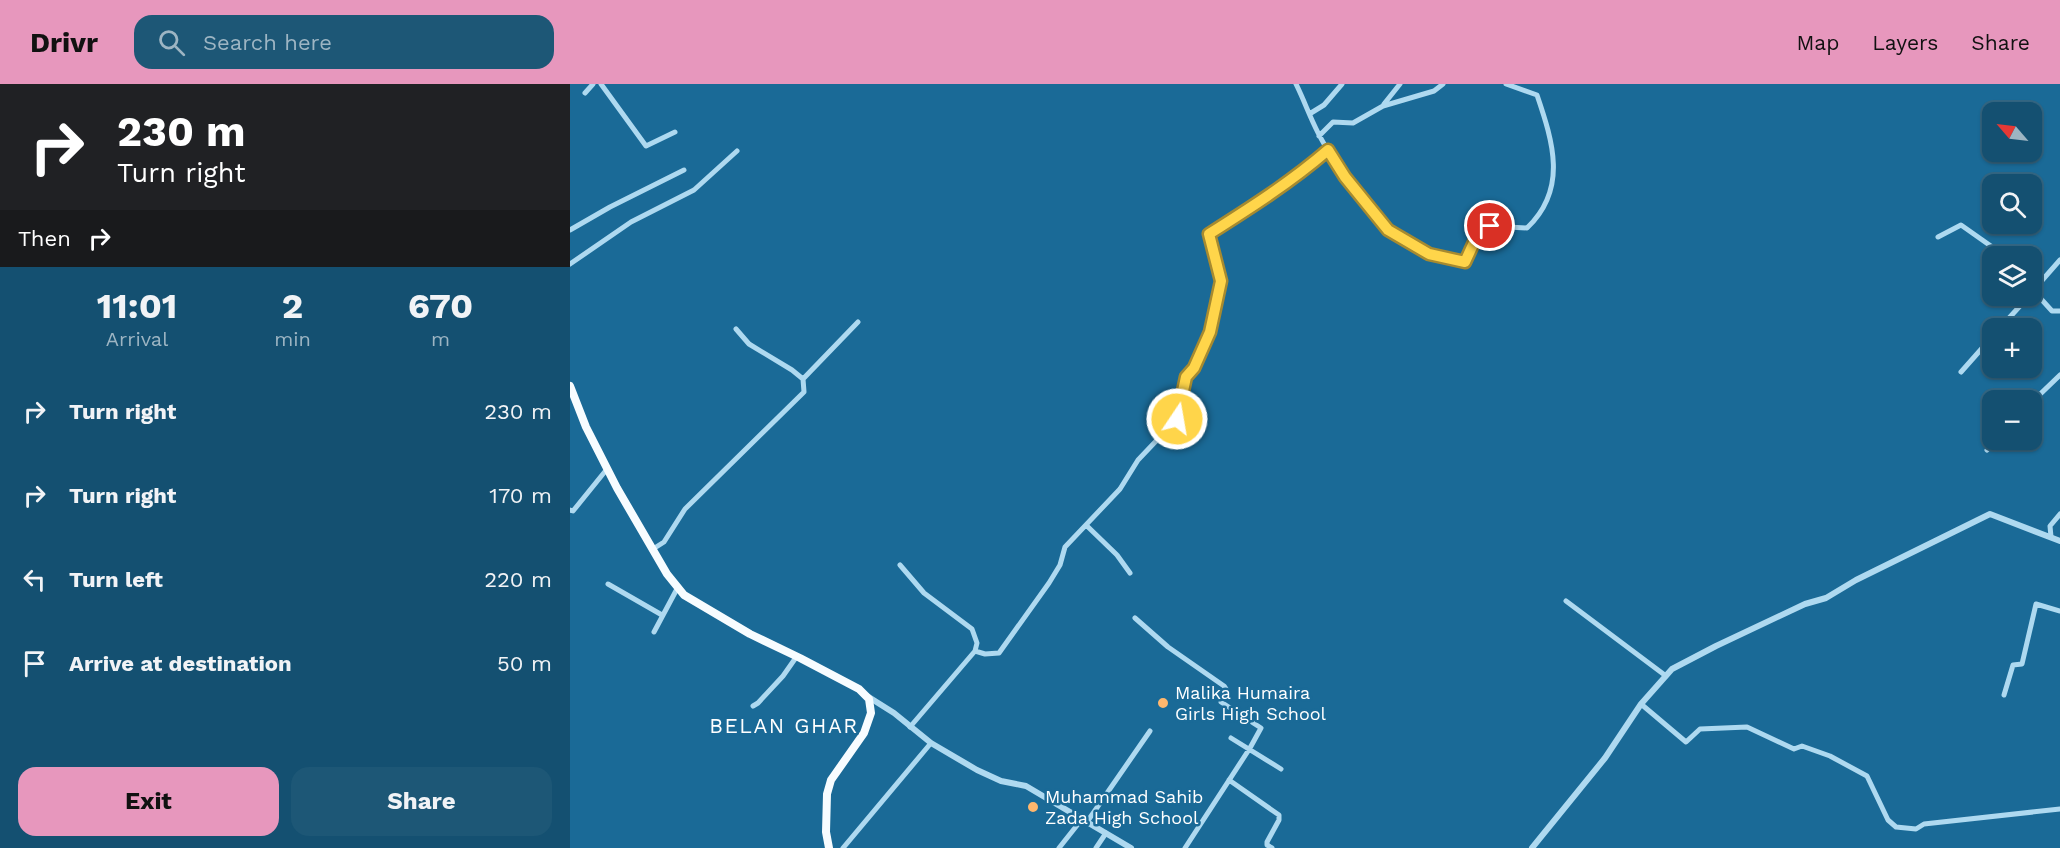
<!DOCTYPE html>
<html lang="en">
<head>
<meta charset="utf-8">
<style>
  body { margin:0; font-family:"Work Sans",sans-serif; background:#1d5776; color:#f1f3f6; height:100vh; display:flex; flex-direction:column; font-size:22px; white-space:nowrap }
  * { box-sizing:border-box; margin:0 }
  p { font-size:20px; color:#9db5c3 }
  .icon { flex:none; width:33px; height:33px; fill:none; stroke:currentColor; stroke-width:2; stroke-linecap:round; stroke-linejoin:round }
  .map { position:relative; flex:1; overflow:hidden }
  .sheet { display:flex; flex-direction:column; background:#145071; width:570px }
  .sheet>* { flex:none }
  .banner { background:#202124; color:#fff; overflow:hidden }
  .needle { width:39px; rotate:298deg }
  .fabs { position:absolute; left:1412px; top:18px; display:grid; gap:12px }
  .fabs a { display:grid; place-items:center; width:60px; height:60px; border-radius:12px; background:#145071; box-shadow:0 2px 4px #0004,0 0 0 2px #336784; font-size:30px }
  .pin { position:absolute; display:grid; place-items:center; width:51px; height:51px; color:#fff; margin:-26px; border:3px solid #fff; border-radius:50%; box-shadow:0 2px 6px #0007 }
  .me { position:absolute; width:66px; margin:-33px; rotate:12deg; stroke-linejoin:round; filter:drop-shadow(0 0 4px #0008) }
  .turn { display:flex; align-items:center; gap:21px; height:126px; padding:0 18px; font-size:27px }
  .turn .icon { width:78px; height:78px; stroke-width:2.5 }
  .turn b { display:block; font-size:42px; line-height:51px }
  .then { display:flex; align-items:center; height:57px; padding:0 18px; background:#0003; gap:12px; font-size:22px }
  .eta { display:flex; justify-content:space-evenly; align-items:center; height:102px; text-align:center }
  .eta b { font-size:36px; font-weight:700; line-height:42px }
  .cta { display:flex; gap:12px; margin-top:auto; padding:12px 18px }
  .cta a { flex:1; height:69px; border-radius:18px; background:#e797bd; color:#111; font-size:24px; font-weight:700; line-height:69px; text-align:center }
  .cta a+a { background:#1d5776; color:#f1f3f6 }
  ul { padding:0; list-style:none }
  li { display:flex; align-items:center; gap:18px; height:84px; padding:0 18px }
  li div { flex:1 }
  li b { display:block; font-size:22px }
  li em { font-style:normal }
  header { display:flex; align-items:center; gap:36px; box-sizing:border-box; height:84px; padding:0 30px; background:#e797bd; color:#111 }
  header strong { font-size:28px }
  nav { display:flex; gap:33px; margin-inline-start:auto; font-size:21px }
  .search { width:420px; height:54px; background:#1d5776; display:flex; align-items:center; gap:15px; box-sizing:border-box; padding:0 21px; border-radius:18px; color:#9db5c3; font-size:22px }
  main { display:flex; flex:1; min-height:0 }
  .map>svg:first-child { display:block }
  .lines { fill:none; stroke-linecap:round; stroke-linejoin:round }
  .minor { stroke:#aed9f0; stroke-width:5 }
  .tertiary { stroke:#aed9f0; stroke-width:6 }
  .primary { stroke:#f7fcff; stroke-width:8 }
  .route-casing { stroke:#a68a30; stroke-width:15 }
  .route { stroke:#ffd54a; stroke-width:10 }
  .poi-dot { fill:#ffb76d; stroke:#1a6a97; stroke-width:2 }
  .labels { text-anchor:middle; stroke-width:5; stroke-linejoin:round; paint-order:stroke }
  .poi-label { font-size:18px; fill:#fff; stroke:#1a6a97; text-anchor:start }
  .quarter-label { font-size:21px; letter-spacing:1.5px; fill:#fff; stroke:#1a6a97 }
</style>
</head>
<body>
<header>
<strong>Drivr</strong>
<div class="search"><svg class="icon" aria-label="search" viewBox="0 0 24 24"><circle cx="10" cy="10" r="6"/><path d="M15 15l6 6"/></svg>Search here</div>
<nav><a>Map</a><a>Layers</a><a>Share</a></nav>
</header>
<main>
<section class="sheet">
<div class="banner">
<div class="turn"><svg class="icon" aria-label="right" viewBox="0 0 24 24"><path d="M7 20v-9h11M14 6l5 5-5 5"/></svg><div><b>230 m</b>Turn right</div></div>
<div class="then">Then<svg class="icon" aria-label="right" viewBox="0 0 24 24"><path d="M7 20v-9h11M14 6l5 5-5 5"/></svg></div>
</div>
<div class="eta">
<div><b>11:01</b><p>Arrival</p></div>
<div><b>2</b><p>min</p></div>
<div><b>670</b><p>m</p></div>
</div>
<ul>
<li><svg class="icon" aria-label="right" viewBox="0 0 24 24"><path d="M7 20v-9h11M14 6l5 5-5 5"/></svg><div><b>Turn right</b></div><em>230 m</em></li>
<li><svg class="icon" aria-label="right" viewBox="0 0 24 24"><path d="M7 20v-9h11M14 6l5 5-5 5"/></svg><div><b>Turn right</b></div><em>170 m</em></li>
<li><svg class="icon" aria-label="left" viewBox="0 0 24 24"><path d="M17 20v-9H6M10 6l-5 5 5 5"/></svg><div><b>Turn left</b></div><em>220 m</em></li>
<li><svg class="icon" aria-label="arrive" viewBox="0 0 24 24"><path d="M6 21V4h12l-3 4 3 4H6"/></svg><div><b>Arrive at destination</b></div><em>50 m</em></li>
</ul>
<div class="cta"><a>Exit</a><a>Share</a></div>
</section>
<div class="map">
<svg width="1490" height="764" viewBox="0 0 1490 764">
  <rect width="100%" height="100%" fill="#1a6a97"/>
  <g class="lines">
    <!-- minor -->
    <path class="minor" d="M31,0L76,62L105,48
      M15,9L23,0
      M814,20L830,0
      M741,29L754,21L772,0
      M749,52L763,38L783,39L813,22L864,7L873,0
      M758,66L775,93L818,146L859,169L895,178L906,154L920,142L957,144C998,105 983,58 967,11L936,0
      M0,146L40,123L114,86
      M1368,153L1391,141L1435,172
      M0,180L61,138L124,106L167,67
      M1462,205L1482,227H1490
      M1461,209L1490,176
      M1430,244L1459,212
      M166,245L179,260L222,286L233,295
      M1391,288L1422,253
      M1461,319L1490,291
      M1417,366L1427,356
      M0,426L3,427L37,385
      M516,441L547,471L560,489
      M1481,453L1480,442L1490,430
      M83,465L94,458L115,425L234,308L233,295L288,238
      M330,481L354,509L402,545L407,559L405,567
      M38,500L92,531
      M996,517L1096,592
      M565,534L598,563L654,602L656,605L651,618L691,644L680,664L615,764
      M84,548L108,503
      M1434,611L1443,581L1452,580L1466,520L1490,527
      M1071,620L1116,658L1130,645L1177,643L1224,665L1232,662L1260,672L1297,692L1318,736L1326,743L1346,745L1354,740L1490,725
      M183,622L188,619L213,592L227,572
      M340,643L405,567L415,570L429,569L479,499L490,481L495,463L550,405L568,376L607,335L616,293L624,284L640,248L651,197L639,150C680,124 721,98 758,66C744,46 737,22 726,0
      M661,654L711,685
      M659,696L709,731V736L697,758V761L702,764
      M517,738L580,647
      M273,764L361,659
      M489,764L512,735
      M526,764L536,749"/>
    <!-- tertiary -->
    <path class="tertiary" d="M297,612L324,629L361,659L407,686L431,697L456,702L561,764
      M962,764L1035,674L1071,620L1102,585L1146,562L1235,520L1256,514L1286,496L1420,430L1490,457"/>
    <!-- primary -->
    <path class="primary" d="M0,302L16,343L47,404L97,490L114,511L180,550L230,574L289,605L299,615L301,629L294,649L261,696L257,710L256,748L259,764"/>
  </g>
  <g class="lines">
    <!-- route casing -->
    <g class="route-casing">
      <path id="route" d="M607,335L616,293L624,284L640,248L651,197L639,150C680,124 721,98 758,66L775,93L818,146L859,170L895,178L906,154L920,142"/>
    </g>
    <!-- route -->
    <use href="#route" class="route"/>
  </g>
  <!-- markers -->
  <g class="poi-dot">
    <circle cx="593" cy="619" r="6"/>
    <circle cx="463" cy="723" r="6"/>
  </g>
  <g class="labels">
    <!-- poi labels -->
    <g class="poi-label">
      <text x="605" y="615">Malika Humaira<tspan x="605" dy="21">Girls High School</tspan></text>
      <text x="475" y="719">Muhammad Sahib<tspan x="475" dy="21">Zada High School</tspan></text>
    </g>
    <!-- quarter labels -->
    <g class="quarter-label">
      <text x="214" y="649">BELAN GHAR</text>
    </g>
  </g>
</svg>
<div class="fabs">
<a><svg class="needle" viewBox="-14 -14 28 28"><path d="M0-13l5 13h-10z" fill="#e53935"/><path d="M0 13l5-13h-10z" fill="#9db5c3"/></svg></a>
<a><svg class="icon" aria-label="search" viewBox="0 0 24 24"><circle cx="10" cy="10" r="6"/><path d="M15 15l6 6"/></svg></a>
<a><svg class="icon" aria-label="layers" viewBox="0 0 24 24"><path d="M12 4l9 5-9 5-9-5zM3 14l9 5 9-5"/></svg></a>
<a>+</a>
<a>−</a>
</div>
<div class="pin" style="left:920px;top:142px;background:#d93025"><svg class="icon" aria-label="arrive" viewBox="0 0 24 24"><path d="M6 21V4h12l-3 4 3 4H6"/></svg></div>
<svg class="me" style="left:607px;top:335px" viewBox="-20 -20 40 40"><circle r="17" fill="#ffd54a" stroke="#fff" stroke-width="3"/><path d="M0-11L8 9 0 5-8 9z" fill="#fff"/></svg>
</div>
</main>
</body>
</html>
